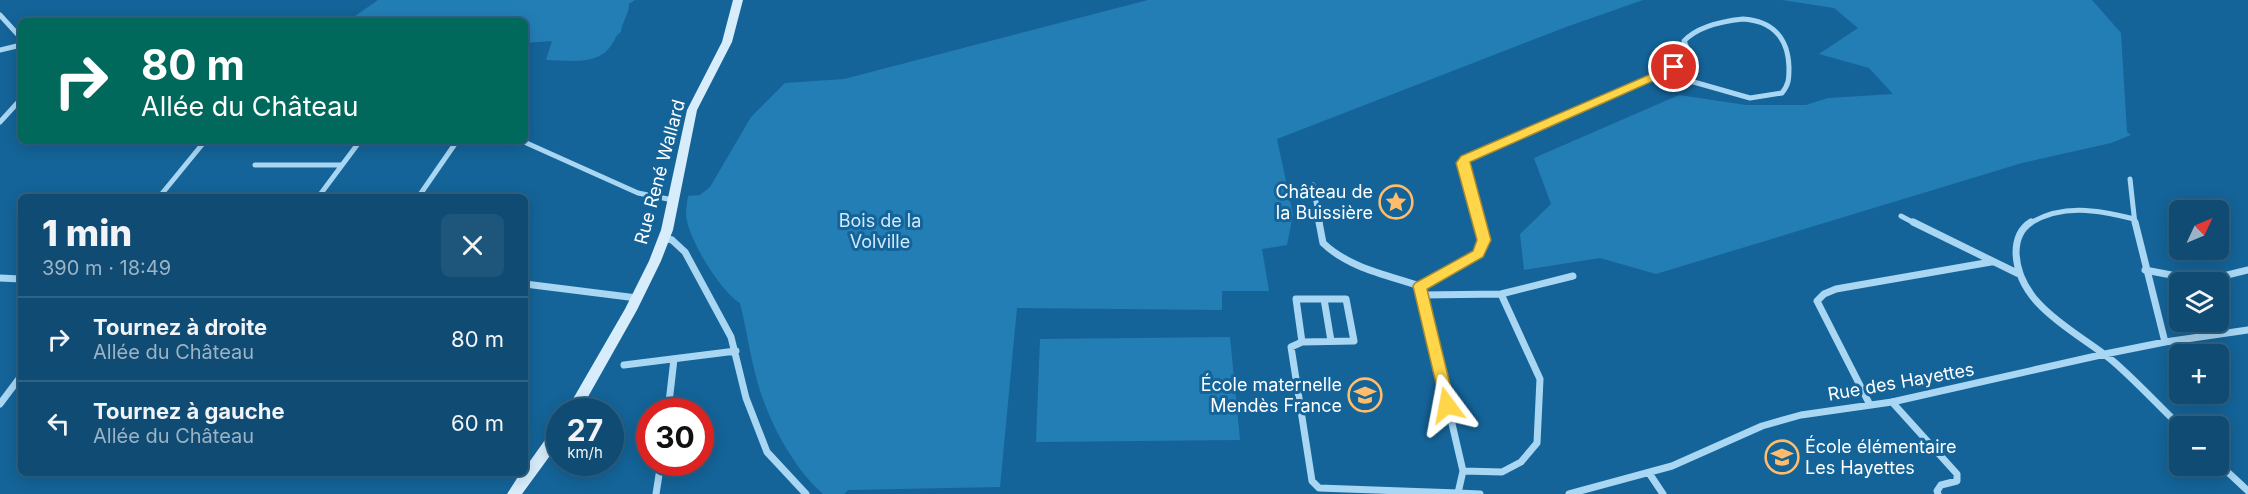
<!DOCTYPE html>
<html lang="fr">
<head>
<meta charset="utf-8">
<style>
  body { margin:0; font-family:Inter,sans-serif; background:#1d557b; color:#f1f3f6; height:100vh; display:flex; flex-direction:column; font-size:22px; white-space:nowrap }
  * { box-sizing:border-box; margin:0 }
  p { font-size:20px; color:#9bb3c4 }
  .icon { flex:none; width:33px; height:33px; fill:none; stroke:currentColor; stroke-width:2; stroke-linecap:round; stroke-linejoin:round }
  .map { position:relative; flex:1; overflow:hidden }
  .sheet { position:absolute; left:18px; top:194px; width:510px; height:282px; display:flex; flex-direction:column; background:#0f4b73; border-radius:9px; box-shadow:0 3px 15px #0003,0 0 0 2px #2f6385 }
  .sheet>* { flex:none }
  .guide { position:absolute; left:18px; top:18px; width:510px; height:126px; border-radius:9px; box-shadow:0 3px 15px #0003,0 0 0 2px #2f6385; background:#00695c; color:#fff; overflow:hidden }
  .needle { width:39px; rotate:46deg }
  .tools { position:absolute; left:2169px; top:200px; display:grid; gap:12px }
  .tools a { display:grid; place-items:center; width:60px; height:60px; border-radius:9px; background:#0f4b73; box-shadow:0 3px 15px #0003,0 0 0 2px #2f6385; font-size:30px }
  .speed { position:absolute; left:546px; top:398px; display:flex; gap:12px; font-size:30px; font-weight:700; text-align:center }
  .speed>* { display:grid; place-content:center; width:78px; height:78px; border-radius:50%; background:#0f4b73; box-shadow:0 3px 15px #0003,0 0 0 2px #2f6385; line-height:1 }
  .speed small { font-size:15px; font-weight:400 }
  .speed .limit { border:9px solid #d22; background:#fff; color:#111 }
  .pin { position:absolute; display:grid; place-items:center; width:51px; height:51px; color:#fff; margin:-26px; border:3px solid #fff; border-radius:50%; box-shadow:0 2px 6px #0007 }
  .me { position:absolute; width:66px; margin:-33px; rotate:347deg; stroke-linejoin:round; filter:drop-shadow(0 0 4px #0008) }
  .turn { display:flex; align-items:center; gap:21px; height:126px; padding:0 24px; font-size:27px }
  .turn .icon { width:78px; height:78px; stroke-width:2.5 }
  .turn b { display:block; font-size:42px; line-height:51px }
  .round { display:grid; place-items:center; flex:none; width:63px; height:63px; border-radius:9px; background:#1d557b }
  .overview { display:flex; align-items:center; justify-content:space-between; height:102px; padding:0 24px }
  h1 { font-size:36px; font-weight:800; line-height:45px }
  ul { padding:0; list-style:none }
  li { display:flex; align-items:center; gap:18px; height:84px; padding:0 24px; border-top:2px solid #2f6385 }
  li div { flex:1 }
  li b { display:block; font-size:22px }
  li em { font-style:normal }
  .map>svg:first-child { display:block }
  .green { fill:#237eb6 }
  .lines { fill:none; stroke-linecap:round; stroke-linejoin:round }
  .minor-far1 { stroke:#a8d6f3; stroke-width:5 }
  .minor { stroke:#a8d6f3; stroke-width:7 }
  .secondary { fill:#d7edfc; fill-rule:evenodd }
  .route { fill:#ffd54a; stroke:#a68a30; stroke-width:1.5 }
  .labels { text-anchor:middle; stroke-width:6; stroke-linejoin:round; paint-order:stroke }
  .street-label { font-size:18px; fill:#fff; stroke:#146499 }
  .poi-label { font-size:18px; fill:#fff; stroke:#146499; text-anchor:end }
  .park-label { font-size:18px; fill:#d0ebfd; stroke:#146499 }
</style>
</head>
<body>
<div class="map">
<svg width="2248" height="494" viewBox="0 0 2248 494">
  <rect width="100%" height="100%" fill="#146499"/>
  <!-- green -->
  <path class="green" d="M378,0H635L629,4C629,15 622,21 621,32C614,37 615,41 610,47C596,66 567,60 546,60L552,41L525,43V21H348Z
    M1148,0H1643L1566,27L1277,139L1293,214L1287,245L1262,249L1269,291H1222V310L1017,308L1000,487L848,490L844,494H823C797,471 776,434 764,402C752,371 748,335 740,303C721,292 688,239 686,215C686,209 687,202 688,196L700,195L710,187L751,117L785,83L844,79Z
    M1782,0H2092L2121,33L2127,132L2131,135L2111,143L2022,163L1656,274L1600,258L1524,270L1520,234L1551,204L1534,158L1679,95L1746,105H1806L1828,98L1893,94L1869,68L1819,54L1858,28L1834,8Z
    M1230,337L1240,440L1036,442L1040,339Z"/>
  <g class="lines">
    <!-- minor-far1 -->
    <path class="minor-far1" d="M0,15L21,38
      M1743,19C1773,21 1788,38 1789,67C1789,79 1789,84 1782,93L1750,98L1662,73L1687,62L1691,57L1684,41C1698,26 1724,21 1743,19Z
      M0,50L21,45
      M0,122L21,99
      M522,141L638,193L673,200
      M255,165H341
      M2130,179L2135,224
      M1313,185L1320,224
      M160,196L205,141
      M319,196L360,141
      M419,196L457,141
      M1901,216L1916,224
      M1480,224L1463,163L1465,159L1662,73
      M2029,224C2062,203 2098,210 2134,219"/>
    <!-- minor -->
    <path class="minor" d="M1319,222L1323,243C1349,268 1387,275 1420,286
      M1479,222L1484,240L1478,254L1420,286L1463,471L1458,493L1480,494
      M1913,222L2017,273
      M2031,222C2020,229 2016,240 2016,253C2018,307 2078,332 2114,362C2137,382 2158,405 2180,426
      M2135,222L2165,342
      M664,238L672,240L685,252L731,337L746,398L767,452L806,494
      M2145,270L2203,281L2248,270
      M0,278L21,279
      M525,284L637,298
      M1422,295L1501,294L1573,276
      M1296,299H1346L1354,341L1302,342Z
      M1324,299L1331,341
      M1302,342L1291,347L1312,481L1319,488L1458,493
      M624,365L736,351
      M1892,402L1957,474V481L1941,485L1937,491L1938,494
      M0,404L21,376
      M1870,405L1817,301L1824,294L1836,289L1991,262
      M668,411L674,359
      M2218,463L2248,491
      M1463,471L1502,472L1521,462L1537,443L1540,379L1501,294
      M1649,473L1663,494
      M656,494L661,462
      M1569,494L1672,466L1762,426L1801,415L1892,402L2105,354L2165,342L2248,330"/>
    <!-- secondary -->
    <path class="secondary" d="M733,0H743L732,42L697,110L673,230L661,261L637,310L580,411H566L625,309L649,261L661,230L687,110L722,42Z
      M560,425V442L522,494H507L521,472H525V468L555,426Z"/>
  </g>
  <!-- route -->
  <path class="route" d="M1674,64L1680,67L1678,70L1470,162L1491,240L1483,257L1427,289L1455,405L1453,409L1447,411L1442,409L1413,286L1415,283L1473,251L1477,240L1456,163L1461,156Z"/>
  <!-- icons -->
  <defs>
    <g id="sight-ring" transform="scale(1.725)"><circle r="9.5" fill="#146499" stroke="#ffbc6a" stroke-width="1.5"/><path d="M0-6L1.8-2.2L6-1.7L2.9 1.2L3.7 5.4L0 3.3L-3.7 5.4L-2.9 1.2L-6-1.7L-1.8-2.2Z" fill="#ffbc6a"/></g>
    <g id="school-ring" transform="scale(1.725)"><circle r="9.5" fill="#146499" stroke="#ffbc6a" stroke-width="1.5"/><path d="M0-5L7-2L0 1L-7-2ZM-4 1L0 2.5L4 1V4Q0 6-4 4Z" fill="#ffbc6a"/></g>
  </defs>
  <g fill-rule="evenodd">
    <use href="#sight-ring" x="1396" y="202"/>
    <use href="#school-ring" x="1365" y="395"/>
    <use href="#school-ring" x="1782" y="457"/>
  </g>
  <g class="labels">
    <!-- street labels -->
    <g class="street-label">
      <text transform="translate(660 172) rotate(-75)" y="6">Rue René Wallard</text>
      <text transform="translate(1901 382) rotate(-10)" y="6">Rue des Hayettes</text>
    </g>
    <!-- poi labels -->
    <g class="poi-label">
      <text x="1373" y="198">Château de<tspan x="1373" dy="21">la Buissière</tspan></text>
      <text x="1342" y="391">École maternelle<tspan x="1342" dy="21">Mendès France</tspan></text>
      <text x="1805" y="453" text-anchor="start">École élémentaire<tspan x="1805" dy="21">Les Hayettes</tspan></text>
    </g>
    <!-- park labels -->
    <g class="park-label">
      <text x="880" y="227">Bois de la<tspan x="880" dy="21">Volville</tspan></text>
    </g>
  </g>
</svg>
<div class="tools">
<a><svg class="needle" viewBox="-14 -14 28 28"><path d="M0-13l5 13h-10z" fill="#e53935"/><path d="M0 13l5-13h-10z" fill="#9bb3c4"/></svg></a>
<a><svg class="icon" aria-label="layers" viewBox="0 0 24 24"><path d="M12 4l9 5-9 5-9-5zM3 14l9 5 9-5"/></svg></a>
<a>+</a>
<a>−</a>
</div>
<div class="speed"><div>27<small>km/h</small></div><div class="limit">30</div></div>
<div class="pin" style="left:1674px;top:67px;background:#d93025"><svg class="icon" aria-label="arrive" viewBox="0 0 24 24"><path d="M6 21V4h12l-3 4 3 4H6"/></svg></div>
<svg class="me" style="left:1447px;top:405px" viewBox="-20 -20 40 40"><path d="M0-17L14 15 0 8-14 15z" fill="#ffd54a" stroke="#fff" stroke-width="4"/></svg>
<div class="guide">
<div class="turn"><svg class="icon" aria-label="right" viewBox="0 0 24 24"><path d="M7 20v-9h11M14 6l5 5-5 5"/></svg><div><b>80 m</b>Allée du Château</div></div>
</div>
<section class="sheet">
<div class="overview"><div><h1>1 min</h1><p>390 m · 18:49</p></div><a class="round"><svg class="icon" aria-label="close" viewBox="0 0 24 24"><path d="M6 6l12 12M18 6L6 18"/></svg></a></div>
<ul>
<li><svg class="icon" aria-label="right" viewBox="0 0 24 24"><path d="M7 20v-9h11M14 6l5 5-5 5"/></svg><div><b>Tournez à droite</b><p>Allée du Château</p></div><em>80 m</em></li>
<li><svg class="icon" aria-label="left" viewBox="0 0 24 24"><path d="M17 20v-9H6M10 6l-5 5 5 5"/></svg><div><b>Tournez à gauche</b><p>Allée du Château</p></div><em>60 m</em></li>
</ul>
</section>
</div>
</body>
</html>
